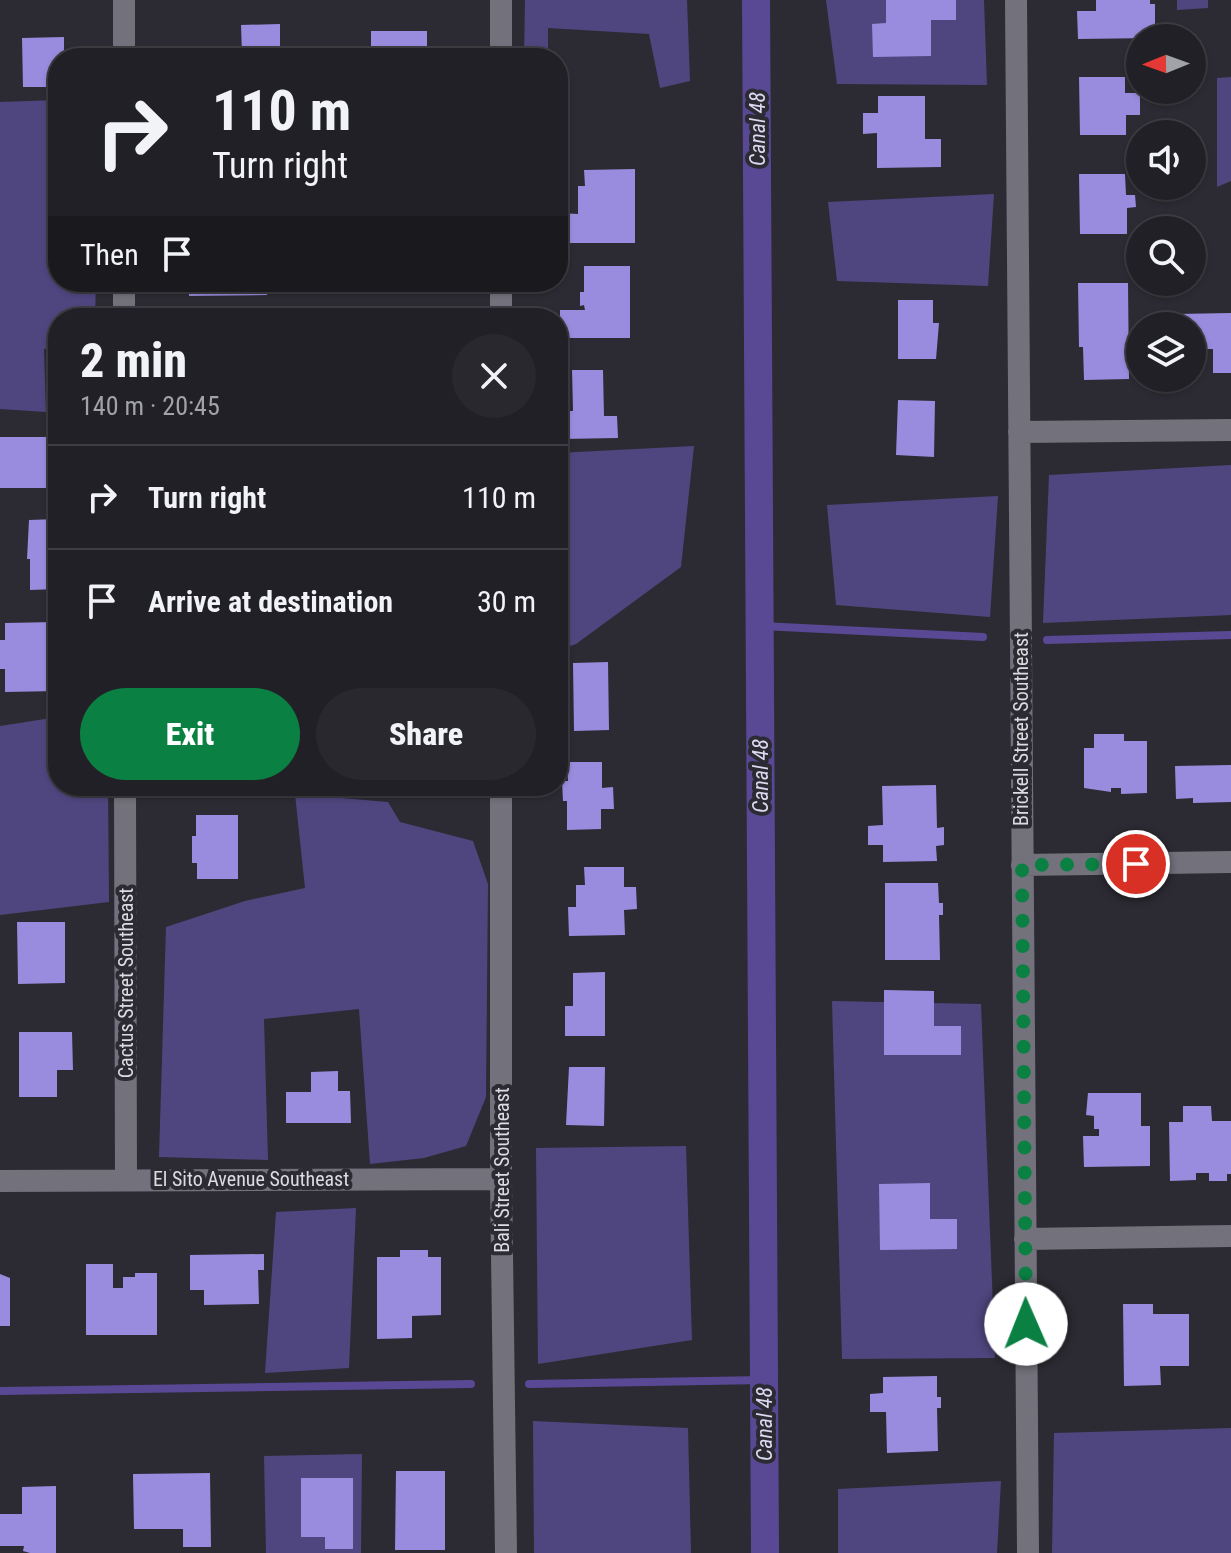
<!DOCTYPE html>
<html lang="en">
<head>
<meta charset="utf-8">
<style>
  body { margin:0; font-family:"Roboto Condensed",sans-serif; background:#29282e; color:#f1f3f6; height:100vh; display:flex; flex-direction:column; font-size:30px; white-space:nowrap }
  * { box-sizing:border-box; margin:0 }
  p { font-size:26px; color:#a2a3a7 }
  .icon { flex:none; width:44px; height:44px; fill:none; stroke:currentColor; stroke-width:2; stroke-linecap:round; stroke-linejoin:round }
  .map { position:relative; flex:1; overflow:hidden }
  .sheet { position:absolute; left:48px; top:308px; width:520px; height:488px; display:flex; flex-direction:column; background:#212026; border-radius:32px; box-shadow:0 2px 6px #0004,0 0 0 2px #3e3e43 }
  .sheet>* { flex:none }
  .hud { position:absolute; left:48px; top:48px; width:520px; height:244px; border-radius:32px; box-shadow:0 2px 6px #0004,0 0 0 2px #3e3e43; background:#212026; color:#f1f3f6; overflow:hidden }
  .needle { width:52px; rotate:269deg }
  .controls { position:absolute; left:1126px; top:24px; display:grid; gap:16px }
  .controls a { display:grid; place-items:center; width:80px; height:80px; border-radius:50%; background:#212026; box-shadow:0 2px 6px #0004,0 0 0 2px #3e3e43; font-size:40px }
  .pin { position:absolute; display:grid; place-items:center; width:68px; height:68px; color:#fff; margin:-34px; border:4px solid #fff; border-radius:50%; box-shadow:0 2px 8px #0007 }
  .me { position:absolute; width:88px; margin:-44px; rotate:359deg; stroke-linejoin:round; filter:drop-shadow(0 0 6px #0008) }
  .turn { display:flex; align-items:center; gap:28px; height:168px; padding:0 32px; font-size:36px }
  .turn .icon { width:104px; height:104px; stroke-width:2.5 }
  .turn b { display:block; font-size:56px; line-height:68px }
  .then { display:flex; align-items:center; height:76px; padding:0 32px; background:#0003; gap:16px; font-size:30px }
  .round { display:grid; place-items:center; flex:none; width:84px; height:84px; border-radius:42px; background:#29282e }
  .headline { display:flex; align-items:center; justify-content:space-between; height:136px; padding:0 32px }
  h1 { font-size:48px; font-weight:800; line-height:60px }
  .primary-button { display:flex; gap:16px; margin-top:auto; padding:16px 32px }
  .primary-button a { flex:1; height:92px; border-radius:48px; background:#0b8043; color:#fff; font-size:32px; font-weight:800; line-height:92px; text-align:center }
  .primary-button a+a { background:#29282e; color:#f1f3f6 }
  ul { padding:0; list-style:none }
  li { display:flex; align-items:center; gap:24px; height:104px; padding:0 32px; border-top:2px solid #3e3e43 }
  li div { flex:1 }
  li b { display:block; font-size:30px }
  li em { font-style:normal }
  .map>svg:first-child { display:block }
  .green { fill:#50467f }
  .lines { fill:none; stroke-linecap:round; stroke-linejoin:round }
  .stream { stroke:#594995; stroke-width:8 }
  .canal { stroke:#594995; stroke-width:28 }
  .building { fill:#998cde }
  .minor { stroke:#73727c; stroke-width:22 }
  .route { stroke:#0b8043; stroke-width:14; stroke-dasharray:0 25.2 }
  .labels { text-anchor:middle; stroke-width:8; stroke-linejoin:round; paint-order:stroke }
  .street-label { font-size:20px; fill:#dcdbe0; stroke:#2c2b33 }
  .water-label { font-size:22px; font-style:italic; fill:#dbd9ef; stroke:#2c2b33 }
</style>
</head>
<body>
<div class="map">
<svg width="1231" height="1553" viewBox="0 0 1231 1553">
  <rect width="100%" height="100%" fill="#2c2b33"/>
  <!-- green -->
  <path class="green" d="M525,0H687L690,81L660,88L649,34L548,28V58H524Z
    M826,0H984L987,85L837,84Z
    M1177,0H1208V8L1177,10Z
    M1231,77V181L1217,187V78Z
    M58,100V282H96L95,318H58V347L44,349L46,412L0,409V102Z
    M994,194L988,286L837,281L828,202Z
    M154,316H311L312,318H154Z
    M694,446L681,567L576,644L558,650V453Z
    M1231,465V615L1043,623L1049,475Z
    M998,496L990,617L836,605L827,505Z
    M58,717V786H108L109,902L0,915V726Z
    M295,794L388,802L400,822L473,841L488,884L486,1097L466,1146L424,1158L370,1164L359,1009L264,1019L268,1160L159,1157L166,927L245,901L305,888Z
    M832,1001L981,1004L995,1358L842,1359Z
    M686,1146L692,1340L538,1364L536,1148Z
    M356,1208L349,1368L265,1373L276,1212Z
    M533,1421L688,1428L691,1553H534Z
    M1231,1428V1553H1052L1054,1433Z
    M362,1454L361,1553H266L264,1456Z
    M1001,1481L997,1553H838V1489Z"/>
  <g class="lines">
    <!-- stream -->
    <path class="stream" d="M760,626L983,637
      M1047,640L1231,635
      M529,1384L764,1380
      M0,1391L471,1384"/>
    <!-- canal -->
    <path class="canal" d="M756,0L765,1553"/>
  </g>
  <!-- building -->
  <path class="building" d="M886,0H956V20H931V56L873,57L872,24L886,23Z
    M1096,0H1150V4H1155V38L1078,39L1077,11H1096Z
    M280,24V55H242L241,25Z
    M371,31H427V58H371Z
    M64,37V58H58V87H23L22,38Z
    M1079,77H1125V93H1140V115H1126V135H1080Z
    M878,96H925V139H941V167L877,168V133L863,134V113H878Z
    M635,169V243H560V213L578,214V186H585L584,170Z
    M1079,174H1125L1126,195H1135L1136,207L1127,208V234H1080Z
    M584,266H630V338H560V310H585L584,305L580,306V292H584Z
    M189,282H267V295L189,296Z
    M1078,283H1128L1129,379L1084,380L1083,347H1079Z
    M898,300H933V323H939L936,359H898Z
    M1231,313V373H1213V349H1192V326H1176V314Z
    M572,370H603L604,416H617L618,438L562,439L561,411H573Z
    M898,400L935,401L934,457L896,455Z
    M0,437H58V488H0Z
    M58,519V589L30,590V559H27L29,520Z
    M55,622L58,691L5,692V669H0V640H5V623Z
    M608,662L609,730L574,731L573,663Z
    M1094,734H1124V741H1147V793L1121,794V788H1111V792L1084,788V748H1094Z
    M567,762H602V788L613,787L614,809H601V829L567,830V801H563L562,781H568Z
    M1231,765V802L1193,803V798L1176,799L1175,766Z
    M936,785L937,828L944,827V845L936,846L937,861L883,862V845H868V826L883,825L882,786Z
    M196,815H238V879H197V863H192V836H196Z
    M584,867H624V887H636L637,909L624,910L625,935L569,936L568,907H576V885H585Z
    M885,883H938L939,903H943V915H939L940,960H885Z
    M17,922H65V983L18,984Z
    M605,972V1036H565V1006H573V973Z
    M884,990L934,991V1026H961V1055H884Z
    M19,1032H72L73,1070H57V1097H19Z
    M569,1067H605L604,1126L566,1125Z
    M338,1071V1091H350L351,1123H286V1092H311V1072Z
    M1088,1093H1141V1126H1150V1166L1084,1167L1083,1136H1099V1129H1094V1116L1086,1115Z
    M1183,1106H1211L1212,1121H1231V1174H1227V1181H1209V1173H1196V1180L1170,1181L1169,1122H1183Z
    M930,1183V1219H957V1249L880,1250L879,1184Z
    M400,1250H428V1257H441V1315L412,1316V1338L377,1339V1257H400Z
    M264,1254V1270H258L259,1304L204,1305V1290H190V1255Z
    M86,1264H113V1288H123V1277H135V1273H157V1335H86Z
    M0,1274L10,1278V1326H0Z
    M1123,1304H1153V1314H1189V1366H1160L1161,1385L1124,1386Z
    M937,1376V1397H941V1408H937L938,1451L887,1453L886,1412H870V1394L883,1393V1377Z
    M396,1471H445V1550H395Z
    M210,1473L211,1547H183V1529H134L133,1474Z
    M301,1478H353V1549H325V1537H301Z
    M56,1486V1553H30L23,1551L24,1546H0V1514H22V1487Z"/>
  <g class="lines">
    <!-- minor -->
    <path class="minor" d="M124,0V58
      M501,0V58
      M1016,0L1028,1553
      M124,282V318
      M501,318V282
      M1019,432L1231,430
      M125,786L126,1180
      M501,786V1179L506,1553
      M1022,865L1231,862
      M0,1181L501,1179
      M1025,1239L1231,1236"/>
  </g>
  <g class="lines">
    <!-- route -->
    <path class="route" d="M1026,1324L1022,865L1136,864"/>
  </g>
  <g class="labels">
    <!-- street labels -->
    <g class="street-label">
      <text transform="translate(1021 729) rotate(-90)" y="7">Brickell Street Southeast</text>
      <text transform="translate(126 983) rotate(-90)" y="7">Cactus Street Southeast</text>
      <text transform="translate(502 1170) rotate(-90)" y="7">Bali Street Southeast</text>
      <text x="251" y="1186">El Sito Avenue Southeast</text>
    </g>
    <!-- water labels -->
    <g class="water-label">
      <text transform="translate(757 129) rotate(-90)" y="8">Canal 48</text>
      <text transform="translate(760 776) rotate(-90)" y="8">Canal 48</text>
      <text transform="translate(764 1424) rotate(-90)" y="8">Canal 48</text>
    </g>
  </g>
</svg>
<div class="controls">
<a><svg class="needle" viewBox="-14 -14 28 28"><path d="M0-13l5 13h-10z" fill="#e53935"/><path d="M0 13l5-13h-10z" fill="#a2a3a7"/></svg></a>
<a><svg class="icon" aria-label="sound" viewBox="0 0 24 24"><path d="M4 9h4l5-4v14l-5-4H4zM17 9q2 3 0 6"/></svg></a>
<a><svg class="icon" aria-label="search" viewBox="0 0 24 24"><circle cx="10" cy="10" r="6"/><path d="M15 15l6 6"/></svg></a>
<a><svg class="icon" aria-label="layers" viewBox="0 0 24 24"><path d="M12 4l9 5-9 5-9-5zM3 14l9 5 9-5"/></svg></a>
</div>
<div class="pin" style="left:1136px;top:864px;background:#d93025"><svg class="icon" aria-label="arrive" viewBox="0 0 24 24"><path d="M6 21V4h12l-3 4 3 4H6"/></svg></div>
<svg class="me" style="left:1026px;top:1324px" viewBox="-20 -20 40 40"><circle r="19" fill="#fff"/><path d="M0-13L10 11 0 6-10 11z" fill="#0b8043"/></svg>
<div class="hud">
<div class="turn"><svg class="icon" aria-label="right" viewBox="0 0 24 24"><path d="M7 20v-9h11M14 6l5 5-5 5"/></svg><div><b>110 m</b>Turn right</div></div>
<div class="then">Then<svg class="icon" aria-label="arrive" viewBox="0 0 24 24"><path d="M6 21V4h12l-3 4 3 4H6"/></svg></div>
</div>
<section class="sheet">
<div class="headline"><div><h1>2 min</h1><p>140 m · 20:45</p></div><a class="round"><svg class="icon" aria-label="close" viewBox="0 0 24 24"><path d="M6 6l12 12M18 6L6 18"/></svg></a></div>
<ul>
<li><svg class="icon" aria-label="right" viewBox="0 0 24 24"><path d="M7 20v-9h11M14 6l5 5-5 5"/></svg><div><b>Turn right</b></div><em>110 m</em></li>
<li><svg class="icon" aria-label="arrive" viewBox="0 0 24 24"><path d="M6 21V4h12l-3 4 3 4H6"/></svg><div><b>Arrive at destination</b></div><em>30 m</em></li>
</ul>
<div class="primary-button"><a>Exit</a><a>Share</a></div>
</section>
</div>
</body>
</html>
